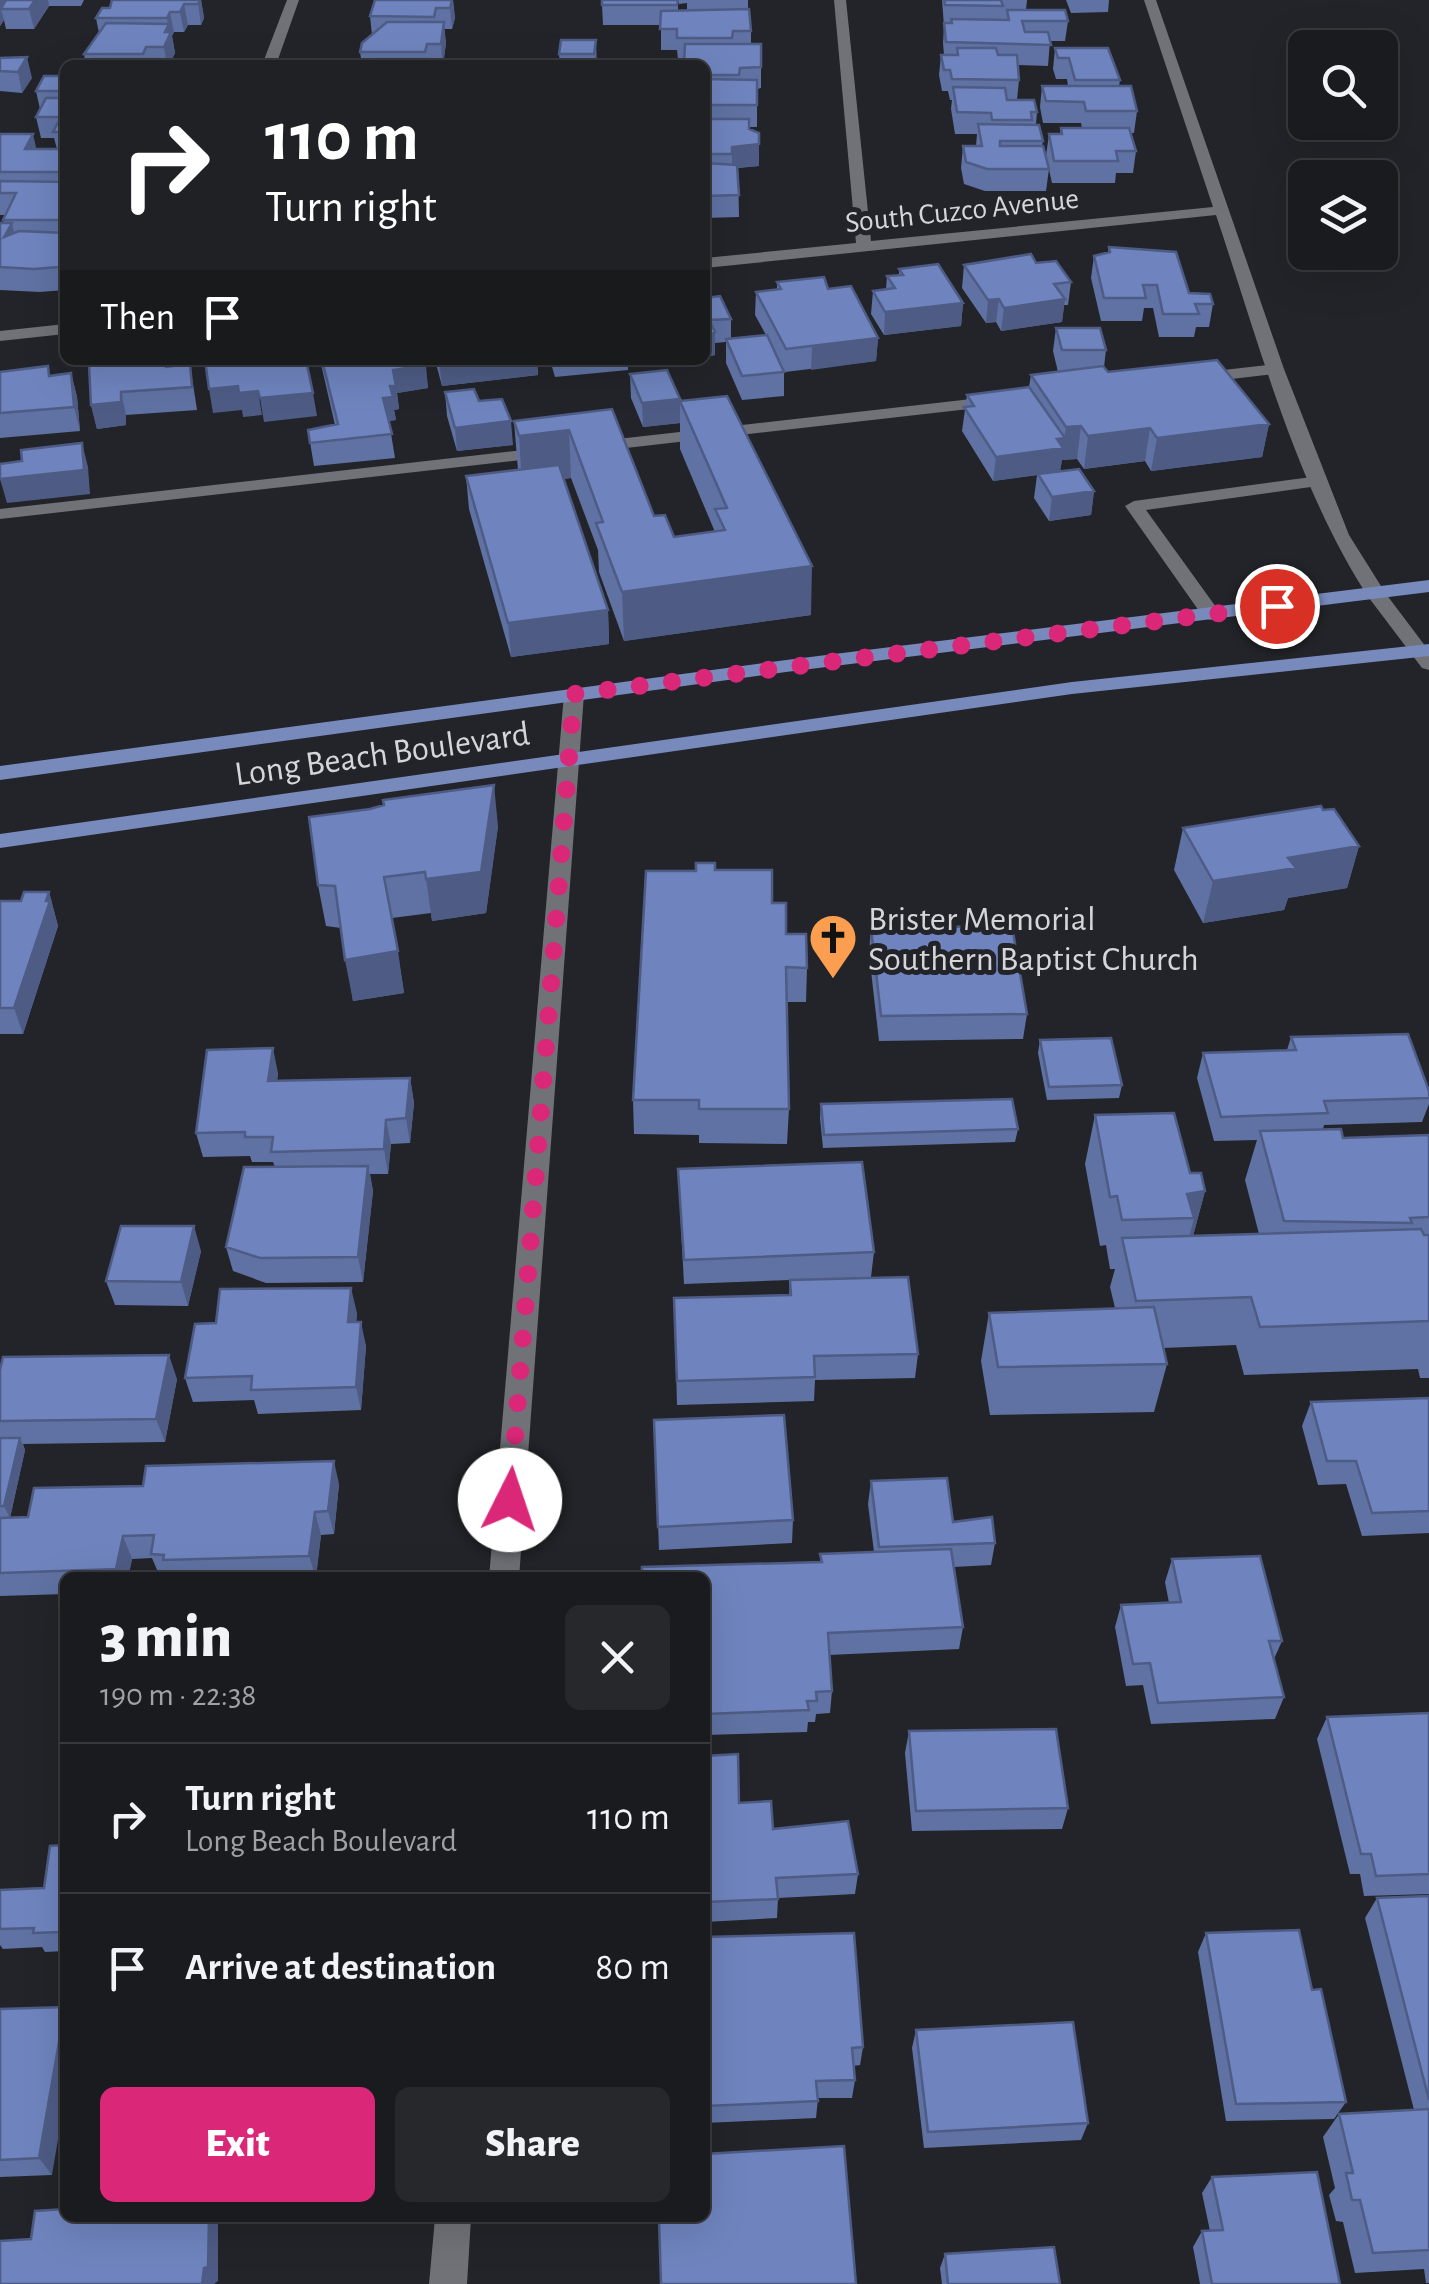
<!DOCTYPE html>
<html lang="en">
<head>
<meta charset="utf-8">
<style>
  body { margin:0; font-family:"Alegreya Sans",sans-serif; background:#27282c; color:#f1f3f6; height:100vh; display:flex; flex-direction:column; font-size:38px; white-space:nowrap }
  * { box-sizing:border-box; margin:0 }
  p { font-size:32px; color:#9fa1a4 }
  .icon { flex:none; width:55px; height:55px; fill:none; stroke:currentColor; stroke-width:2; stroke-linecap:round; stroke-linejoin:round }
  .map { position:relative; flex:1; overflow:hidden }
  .panel { position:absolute; left:60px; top:1572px; width:650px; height:650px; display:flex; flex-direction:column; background:#1a1b1f; border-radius:15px; box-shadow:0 10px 40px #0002,0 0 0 2px #38393d }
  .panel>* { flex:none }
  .top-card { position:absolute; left:60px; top:60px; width:650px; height:305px; border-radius:15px; box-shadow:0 10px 40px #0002,0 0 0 2px #38393d; background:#202124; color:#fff; overflow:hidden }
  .tools { position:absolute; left:1288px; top:30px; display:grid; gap:20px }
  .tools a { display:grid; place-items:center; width:110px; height:110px; border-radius:15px; background:#1a1b1f; box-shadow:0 10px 40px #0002,0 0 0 2px #38393d; font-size:50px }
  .pin { position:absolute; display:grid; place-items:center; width:85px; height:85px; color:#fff; margin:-42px; border:5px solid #fff; border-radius:50%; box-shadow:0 2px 10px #0007 }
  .me { position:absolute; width:110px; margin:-55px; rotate:4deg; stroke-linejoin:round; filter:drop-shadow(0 0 8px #0008) }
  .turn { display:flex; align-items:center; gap:35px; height:210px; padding:0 40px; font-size:45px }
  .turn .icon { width:130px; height:130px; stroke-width:2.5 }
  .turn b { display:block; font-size:70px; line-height:85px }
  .then { display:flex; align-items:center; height:95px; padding:0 40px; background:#0003; gap:20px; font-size:38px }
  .round { display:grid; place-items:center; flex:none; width:105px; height:105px; border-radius:15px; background:#27282c }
  .summary { display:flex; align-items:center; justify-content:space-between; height:170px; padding:0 40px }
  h1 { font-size:60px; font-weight:800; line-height:75px }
  .action { display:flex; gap:20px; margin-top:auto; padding:20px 40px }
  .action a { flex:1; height:115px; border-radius:15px; background:#db2777; color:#fff; font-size:40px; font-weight:800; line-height:115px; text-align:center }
  .action a+a { background:#27282c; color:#f1f3f6 }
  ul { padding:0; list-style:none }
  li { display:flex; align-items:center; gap:30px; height:150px; padding:0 40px; border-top:2px solid #38393d }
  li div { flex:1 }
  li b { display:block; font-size:38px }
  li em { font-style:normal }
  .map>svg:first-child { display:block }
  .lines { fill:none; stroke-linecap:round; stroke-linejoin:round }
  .service { fill:#707278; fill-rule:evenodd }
  .minor { fill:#707278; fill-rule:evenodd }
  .tertiary { fill:#707278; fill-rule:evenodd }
  .primary { fill:#788abc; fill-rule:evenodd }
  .wall { fill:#5f72a3 }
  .shaded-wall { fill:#4e5c85 }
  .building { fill:#6f84be; stroke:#4e5c85; stroke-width:2.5 }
  .route { stroke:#db2777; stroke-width:18; stroke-dasharray:0 32.4 }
  .labels { text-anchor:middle; stroke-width:10; stroke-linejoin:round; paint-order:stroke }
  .far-street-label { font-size:30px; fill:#d4d6d9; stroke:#222429 }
  .street-label { font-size:35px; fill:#d4d6d9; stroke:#222429 }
  .poi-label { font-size:35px; fill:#d4d6d9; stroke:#222429; text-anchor:start }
</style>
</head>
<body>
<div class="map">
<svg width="1429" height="2284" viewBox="0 0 1429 2284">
  <rect width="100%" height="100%" fill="#222429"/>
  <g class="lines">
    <!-- service -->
    <path class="service" d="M1276,364L1284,369L1282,373L1197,383L1189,378L1197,373Z
      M998,396L1006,401L1004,405L591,452L582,447L591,442Z
      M551,447L557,448V456L0,519V509Z
      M1319,476L1328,481L1325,485L1146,510L1221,614L1211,620L1204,618L1125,506L1134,501Z"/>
    <!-- minor -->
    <path class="minor" d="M287,0H299L276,65H262Z
      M834,0H846L871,241L1213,207L1144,0H1156L1284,369L1349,535L1386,594L1383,598H1369C1297,489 1258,340 1216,215L705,268V258L856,243Z
      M65,324V334L0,341V331Z
      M574,688L584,694L519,1578H489L564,694Z
      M435,2218H471L467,2284H429Z"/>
    <!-- tertiary -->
    <path class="tertiary" d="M1376,588L1383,590L1429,651V670L1422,668L1366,594Z"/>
    <!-- primary -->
    <path class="primary" d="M1429,580V592L786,672L0,780V766L786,660Z
      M1429,644V656L1072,694L0,848V834L1072,682Z"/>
  </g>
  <!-- wall -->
  <path class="wall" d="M0,0H84L81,6H49L34,29H6L4,20L0,26Z
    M201,0L204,18L201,25H188L184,32H174L172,36L175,53L169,65H86L84,54L99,33L96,18Z
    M453,0L455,18L452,29H444L446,43L443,65H362L360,52L372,35L370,16Z
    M678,0V11H687V3L679,4V0H748V9L751,17V44H761V88L757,89V127H749L759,166L738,168L739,217L705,218V65L684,59H678L677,50H661V25H603L602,5Z
    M942,0H1027L1026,10L1068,21L1065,41H1050L1048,66L1018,65L1019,80L1017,100L1037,112L1036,124L1043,141L1042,146L1049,169L1046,191H985L964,184L961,168L963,146H976L977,134H955L951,109L952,100H950L948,91H942L939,75L941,55H944L943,43L944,26Z
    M1066,0H1109L1108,12L1071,13Z
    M596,40V65H560L559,54Z
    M1055,48L1120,80L1119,86L1137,111L1134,133H1131L1136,151L1133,173H1116L1115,183H1052L1046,156L1049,134H1060L1061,128H1082L1081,123H1043L1040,107L1042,86H1068L1067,79H1056L1053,69Z
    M0,58L32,78L22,93L0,91Z
    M65,76V290L40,292L0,290V223H4L3,220L5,215H0V134L36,149H57L54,138H41L36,117L40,109L36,91Z
    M1109,247L1189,293L1213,304L1209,327H1196L1194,337H1159L1153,308H1144L1142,321H1101L1091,278L1094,256L1108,252Z
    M1036,263L1071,282L1068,305H1064L1062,322L1001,331L996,322L986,323L962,288L964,265Z
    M899,269L963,303L961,326L884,335L871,314L873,291L886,289L887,276L899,275Z
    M777,282L828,289L878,338L876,361L785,372L777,356L784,372V396L742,400L726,363V342L715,343V355L705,357V298L731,319V339L766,335L755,315L756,292L777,290Z
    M1056,328L1106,350L1104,367L1108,372L1269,424L1262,457L1151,471L1145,461L1084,469L1077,459L1062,460L1060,471L1094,491L1091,515L1049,521L1034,498L1037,475L993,481L962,431L967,395L1029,387L1031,375L1058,372L1053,351Z
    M320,360H424L428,388L397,393L399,409L394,410L396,420L389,421L395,458L314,466L308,430L335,425Z
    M435,360H537L538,375L442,386Z
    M550,360H646L628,362V370L555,377Z
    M190,364L197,410L126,415V425L97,429L91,405L166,367Z
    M0,372L51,376L71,373L77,397L80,431L0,438Z
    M630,374L680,401L811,615L624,641L599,572L598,550L571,478L563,479L608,610L609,644L511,657L469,509L466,476L518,470L514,421L612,409L654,516L674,537L715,532L680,449V423L643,427L631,398Z
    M445,392L479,401L513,445L457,451L447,416Z
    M1323,810L1359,846L1347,888L1288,898L1284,910L1203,923L1174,870L1183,828Z
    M498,826L486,913L432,921L431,913L392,918L404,993L353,1001L341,928L326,926L318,885Z
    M715,870L772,903L786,934L807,968L806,1002H787L789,1109L787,1144L699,1143V1135L634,1134L633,1100L696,871Z
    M49,892L58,926L23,1034H0V901H21Z
    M871,928L1027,1014L1023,1039L879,1041L869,953Z
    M1291,1037L1429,1091V1104L1422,1122L1324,1125L1323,1129L1343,1138L1429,1135V1378H1420L1418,1369L1244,1375L1236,1345L1163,1348L1167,1364L1154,1412L990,1415L981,1361L989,1313L1115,1308L1110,1287L1115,1269H1110L1106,1245L1100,1246L1085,1164L1095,1115L1190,1173L1205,1191L1193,1236L1259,1234L1245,1180L1257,1140L1214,1141L1197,1078L1203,1053L1287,1050Z
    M1040,1040L1122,1085L1119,1098L1047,1100L1038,1053Z
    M278,1073L277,1081L410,1078L414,1103L410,1143L391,1144L388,1174H370L373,1191L363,1282L266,1283L233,1271L226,1247L275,1167L273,1162H252L250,1156L203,1157L196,1133Z
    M821,1104L1018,1129L1015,1142L823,1148L820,1118Z
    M678,1169L874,1252L871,1277L684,1284Z
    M201,1251L188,1306L115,1305L106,1281Z
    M790,1280L918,1354L915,1378L815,1380L814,1401L677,1405L674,1298L789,1295Z
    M357,1313L356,1322L366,1346L361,1410L258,1414L254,1400L193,1402L185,1378L216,1323Z
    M0,1370L177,1379L165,1442L23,1444L25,1450L10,1518L339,1484L334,1534L321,1535L316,1576L336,1578L160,1577L152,1558L132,1559L128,1578H65V1594L0,1596Z
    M1429,1398V1533L1362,1536L1346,1484L1318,1485L1302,1426L1311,1402Z
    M654,1420L793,1520L792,1543L659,1550Z
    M871,1481L995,1543L991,1565L954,1567L963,1627L959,1649L829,1655L832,1691L830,1713L816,1714L815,1722H808L807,1732L705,1735V1578L820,1562V1554L874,1552L868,1504Z
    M1172,1559L1282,1641L1274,1659L1284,1697L1275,1719L1151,1724L1143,1685L1126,1686L1115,1627L1121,1605L1169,1603L1165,1582Z
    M1429,1713V1894L1364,1896L1360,1874H1350L1317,1739L1327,1717Z
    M909,1731L1068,1808L1062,1829L912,1831L905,1753Z
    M705,1756L739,1803L773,1829L858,1874L855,1894L778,1898L777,1918L705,1922Z
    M65,1845V1951L45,1952L42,1947L3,1949L0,1945V1890L44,1888Z
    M1429,1896V2283H1426L1424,2269L1355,2273L1343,2222L1336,2221L1329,2195L1335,2188L1323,2137L1339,2114L1414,2110L1365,1918L1377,1898Z
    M1206,1933L1312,1990L1346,2102L1334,2119L1226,2121L1198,1952Z
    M705,1937L863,2047L860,2065L853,2066L855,2080L852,2098H818L816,2118L705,2123Z
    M0,2009L52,2175L0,2177Z
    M916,2030L1088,2123L1081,2140L924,2148L912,2048Z
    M1212,2177L1340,2284H1200L1193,2247L1202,2231H1210L1202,2193Z
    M945,2254L1060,2284H942L940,2268Z"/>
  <!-- shaded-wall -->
  <path class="shaded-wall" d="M0,0H6L1,9L4,20L0,26Z
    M35,0H48L49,6L34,29L29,9Z
    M200,0H201L204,18L201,25L198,4Z
    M452,0L455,18L452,29L450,8Z
    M184,4L188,25L184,32L180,12Z
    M170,12L174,32L172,36L175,53L169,65H167L164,47L165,32L168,26L167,18Z
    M444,22L446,43L443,65L441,44Z
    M596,40L597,61L596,65H595Z
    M27,57L32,78L22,93L18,72Z
    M33,134L38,156L25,149Z
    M759,144V166L732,168V147Z
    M12,223L17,246L4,237Z
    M65,254V290L59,267Z
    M999,299L996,322L986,323L988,300Z
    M1065,299L1062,322L1001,331L1004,308Z
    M963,303L961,326L884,335L885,312Z
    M715,332V355L705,357V334Z
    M878,338L876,361L811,370L812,347Z
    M463,360H537L538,375L442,386L439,363Z
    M665,360H687L665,364Z
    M426,365L428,388L397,393L399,409L394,410L396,420L386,421L383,398L390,386L393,370Z
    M71,373L77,397L80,431L74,407Z
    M238,386L258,391L262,415L243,417L242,410L213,413L209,389Z
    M121,392L126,415V425L97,429L91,405Z
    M313,393L317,416L264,422L260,398Z
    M680,399V423L643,427L642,403Z
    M511,421L513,445L457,451L455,428Z
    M1269,424L1262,457L1151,471L1157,438Z
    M1081,426L1077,459L1062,460L1060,472L993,481L996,457L1064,438L1066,427Z
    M1150,428L1145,461L1084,469L1088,436Z
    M569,430L571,478L522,484L519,436Z
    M82,443L88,467L90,494L7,503L0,479Z
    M1094,491L1091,515L1049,521L1052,497Z
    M812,566L811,615L624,641L622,592Z
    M608,610L609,644L511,657L508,623Z
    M494,785L498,826L486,913L432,921L426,879Z
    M1359,846L1347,888L1288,898L1284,910L1203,923L1213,881L1288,858Z
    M49,892L58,926L23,1034L14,1008Z
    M398,951L404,993L353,1001L345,960Z
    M273,1048L278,1073L274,1106L268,1081Z
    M410,1078L414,1103L410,1143L406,1118Z
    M386,1120L391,1144L388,1174L384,1149Z
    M368,1166L373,1191L363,1282L358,1257Z
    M1205,1191L1192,1240L1188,1241L1194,1218L1187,1194Z
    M194,1226L201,1251L188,1306L181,1282Z
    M351,1288L357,1313L354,1346L348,1322Z
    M361,1322L366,1346L361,1410L356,1387Z
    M169,1355L177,1379L165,1442L156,1419Z
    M20,1438L25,1450L10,1518L4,1506Z
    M334,1461L339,1484L334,1534L328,1511Z
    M315,1512L321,1535L316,1578L309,1556Z
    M123,1536L132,1559L128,1578H120L116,1569Z
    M65,2010V2098L52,2175L39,2158Z
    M209,2218H218V2281L214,2284H202Z"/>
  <!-- building -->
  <path class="building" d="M6,0H35L29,9H1Z
    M112,0H200L198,4H184L180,12H170L167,18H96L102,8H110Z
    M375,0H452L450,8H436L434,17L370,16Z
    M602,0H678L677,5H602Z
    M944,0H1001L1003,6L945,5Z
    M749,9L751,31H733L732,38H677V29H660L661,11Z
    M1007,10H1065L1068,21H1022L1025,32H1048L1051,45L946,42L944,23H952L951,19L1009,20Z
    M387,22H444L441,44H427L425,52H360L362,43Z
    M106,23L169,24L165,32H171L164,47H146L143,54H84Z
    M561,40H596L594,54H559Z
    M685,44H761V67L740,68L739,75H705V65H684Z
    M957,48H996L998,55H1017L1019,80L952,79L950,70H944L941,55H958Z
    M1055,48H1108L1120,80H1075L1069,58H1058Z
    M27,57L18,72L0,71V58Z
    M92,59H157L155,65H89Z
    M375,59H428V65H373Z
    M44,76H65V91H36Z
    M705,79L757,80V105H705Z
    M1042,86H1131L1137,111H1086L1084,102L1046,101Z
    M953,87L1005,88L1007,100H1034L1037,112H1031L1032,120H992L991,113L957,112Z
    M46,98H65V132H53L61,117H36Z
    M705,119H749V129L759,133V144L732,147V154H705Z
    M978,124L1039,125L1043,141H1000V146H1043L1049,169H987L966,162L963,146H982Z
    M1061,128H1129L1136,151H1116L1118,161H1054L1049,134H1062Z
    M0,134H33L25,149H65V172H0Z
    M705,163L737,165L739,195L705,196Z
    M0,181L65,182V220H3L16,193H0Z
    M0,223H12L4,237L19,231L65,233V254L59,267L34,269L0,267Z
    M1109,247L1176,252L1189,293L1210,294L1213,304H1195L1199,314H1163L1157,285H1143L1146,298H1104L1094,256L1110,252Z
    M1031,254L1036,263L1056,261L1071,282L1054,284L1065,299L1004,308L999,299L988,300L964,265Z
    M938,264L963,303L885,312L873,291L895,288L887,276L903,275L899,269Z
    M824,277L828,289L851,286L878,338L786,349L756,292L781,289L777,282Z
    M720,296L731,319L709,320L715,332L705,334V298Z
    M1056,328H1100L1106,350H1062Z
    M767,335L784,372L742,376L726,339Z
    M163,360L166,367L190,364L192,387L121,392V402L91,405L89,365Z
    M205,360H306L313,393L260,398L258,391L239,393L238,386L209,389Z
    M322,360H424L426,365L393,370L396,386H390L393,397L383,398L392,434L310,443L308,430L338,424Z
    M439,360H463L439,363Z
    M1217,360L1269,424L1157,438L1150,428L1088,436L1081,426L1066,427L1031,375L1103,366L1108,372Z
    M48,366L49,376L71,373L74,407L0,413V372Z
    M667,370L680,399L642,403L630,374Z
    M1029,387L1065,438L1057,439L1063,448L996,457L964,407L974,406L967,395Z
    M474,389L479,401L502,399L511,421L455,428L445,392Z
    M727,396L812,566L622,592L596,523L603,522L569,430L519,436L514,421L612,409L654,516L665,515L674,537L725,530L715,509L727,508L680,401Z
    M82,443L84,470L0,479V464L22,461L21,450Z
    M559,465L608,610L508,623L466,476Z
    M1079,469L1094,491L1052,497L1038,474Z
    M494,785L481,872L426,879L425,872L384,877L398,951L345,960L335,886L318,885L309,817L370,809L384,805L383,800Z
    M1321,806L1323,810L1334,809L1359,846L1288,858L1296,868L1213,881L1183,828Z
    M696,863H715V870H772V903H786V934H806L807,968L786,967L789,1109H699V1100H633L646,871H696Z
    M24,892H49L46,901H50L14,1008H0V901H21Z
    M1012,926L1027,1014L881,1016L871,928Z
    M1408,1034L1429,1091V1098L1324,1101L1328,1113L1221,1117L1203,1053L1296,1050L1291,1037Z
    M1111,1038L1122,1085L1049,1087L1040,1040Z
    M273,1048L268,1081L410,1078L406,1118L386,1120L384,1149L271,1152L273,1137H245V1132L196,1133L207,1050Z
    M1012,1099L1018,1129L824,1135L821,1104Z
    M1174,1113L1190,1173H1201L1205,1191L1187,1194L1194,1218L1122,1220L1117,1196L1110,1197L1095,1115Z
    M1341,1129L1343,1138L1429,1135V1217L1410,1218L1412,1223L1284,1221L1260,1131Z
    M862,1162L874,1252L684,1260L678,1169Z
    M368,1166L358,1257L260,1258L226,1247L244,1167Z
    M121,1226H194L181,1282L106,1281Z
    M1421,1229L1424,1235H1429V1321L1260,1327L1251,1297L1136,1301L1122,1238Z
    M908,1277L918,1354L814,1356L815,1377L677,1381L674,1298L791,1295L790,1280Z
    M351,1288L348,1322H361L356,1387L251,1390L252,1376L185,1378L195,1324L216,1323L220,1289Z
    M1154,1307L1167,1364L998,1367L989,1313Z
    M169,1355L156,1419L0,1421V1370L3,1357Z
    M1429,1398V1511L1372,1513L1356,1461H1327L1311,1402Z
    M784,1415L793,1520L658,1527L654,1420Z
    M0,1438H20L4,1506H0Z
    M334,1461L328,1511L315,1512L309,1556L163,1560L164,1555L151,1554L154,1535L123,1536L116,1569L0,1573V1518L28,1517L34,1488L143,1486L146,1466Z
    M947,1478L953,1522L992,1517L995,1543L879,1547L871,1481Z
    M951,1549L963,1627L828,1633L832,1691L816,1692L817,1701H807L809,1710L705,1714V1578H642V1567L822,1562L820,1554Z
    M1260,1556L1282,1641H1269L1284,1697L1158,1703L1150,1663L1133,1664L1121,1605L1181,1602L1172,1559Z
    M336,1576L335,1578H274Z
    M1429,1713V1874L1376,1876L1371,1854H1361L1327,1717Z
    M1056,1729L1068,1808L916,1811L909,1731Z
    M738,1754L739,1803L771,1801L773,1829L848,1821L858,1874L776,1878L778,1899L705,1902V1756Z
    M65,1845V1932L33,1933L34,1928L0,1929V1890L44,1888L50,1846Z
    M1429,1896V2100L1377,1898Z
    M1299,1930L1312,1990L1321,1989L1346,2102L1236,2104L1206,1933Z
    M854,1933L863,2047L852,2048L855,2080L816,2081L818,2101L705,2106V1937Z
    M65,2007L39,2158L0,2160V2009Z
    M1073,2022L1088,2123L928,2132L916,2030Z
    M1429,2109V2250L1373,2253L1360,2200H1352L1346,2173H1353L1339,2114Z
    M844,2146L856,2284H661L659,2218H705V2154Z
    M1317,2172L1340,2284H1212L1202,2231L1223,2230L1212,2177Z
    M65,2209V2218H209L208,2267L204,2268L202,2284H0V2241L31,2239L35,2211Z
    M1054,2247L1060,2284H948L945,2254Z"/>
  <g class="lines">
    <!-- route -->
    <path class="route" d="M510,1500L574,694L1277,606"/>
  </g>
  <!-- icons -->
  <defs>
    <g id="church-pin" transform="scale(2.5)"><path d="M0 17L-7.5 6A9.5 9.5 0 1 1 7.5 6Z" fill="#fb9e50" stroke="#222429"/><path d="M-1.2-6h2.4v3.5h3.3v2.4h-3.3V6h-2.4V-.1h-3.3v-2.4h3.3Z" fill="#111"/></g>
  </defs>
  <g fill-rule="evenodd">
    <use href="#church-pin" x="833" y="938"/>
  </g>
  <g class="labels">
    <!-- far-street labels -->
    <g class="far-street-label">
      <text transform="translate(962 210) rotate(-6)" y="10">South Cuzco Avenue</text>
    </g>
    <!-- street labels -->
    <g class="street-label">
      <text transform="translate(382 753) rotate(-8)" y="12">Long Beach Boulevard</text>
    </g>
    <!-- poi labels -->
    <g class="poi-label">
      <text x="868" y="930">Brister Memorial<tspan x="868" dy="40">Southern Baptist Church</tspan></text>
    </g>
  </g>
</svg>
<div class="tools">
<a><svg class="icon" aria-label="search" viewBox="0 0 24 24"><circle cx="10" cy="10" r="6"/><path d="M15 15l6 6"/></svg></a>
<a><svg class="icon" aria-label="layers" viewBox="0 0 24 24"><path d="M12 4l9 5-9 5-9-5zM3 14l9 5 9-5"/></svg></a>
</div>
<div class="pin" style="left:1277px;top:606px;background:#d93025"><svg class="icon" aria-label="arrive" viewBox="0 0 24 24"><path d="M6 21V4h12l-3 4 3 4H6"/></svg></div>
<svg class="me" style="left:510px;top:1500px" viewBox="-20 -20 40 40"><circle r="19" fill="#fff"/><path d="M0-13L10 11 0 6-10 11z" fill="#db2777"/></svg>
<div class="top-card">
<div class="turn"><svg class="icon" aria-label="right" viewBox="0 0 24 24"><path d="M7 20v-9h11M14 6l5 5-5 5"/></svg><div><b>110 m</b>Turn right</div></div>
<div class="then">Then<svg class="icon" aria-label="arrive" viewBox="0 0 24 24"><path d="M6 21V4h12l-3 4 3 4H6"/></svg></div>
</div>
<section class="panel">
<div class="summary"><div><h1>3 min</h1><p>190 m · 22:38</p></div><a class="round"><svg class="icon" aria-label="close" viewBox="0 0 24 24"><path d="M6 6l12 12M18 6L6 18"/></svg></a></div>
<ul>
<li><svg class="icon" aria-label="right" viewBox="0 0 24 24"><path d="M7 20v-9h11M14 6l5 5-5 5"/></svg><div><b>Turn right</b><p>Long Beach Boulevard</p></div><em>110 m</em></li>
<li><svg class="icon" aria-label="arrive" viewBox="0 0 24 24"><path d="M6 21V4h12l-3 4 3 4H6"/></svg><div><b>Arrive at destination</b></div><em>80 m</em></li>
</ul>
<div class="action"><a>Exit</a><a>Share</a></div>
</section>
</div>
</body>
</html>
